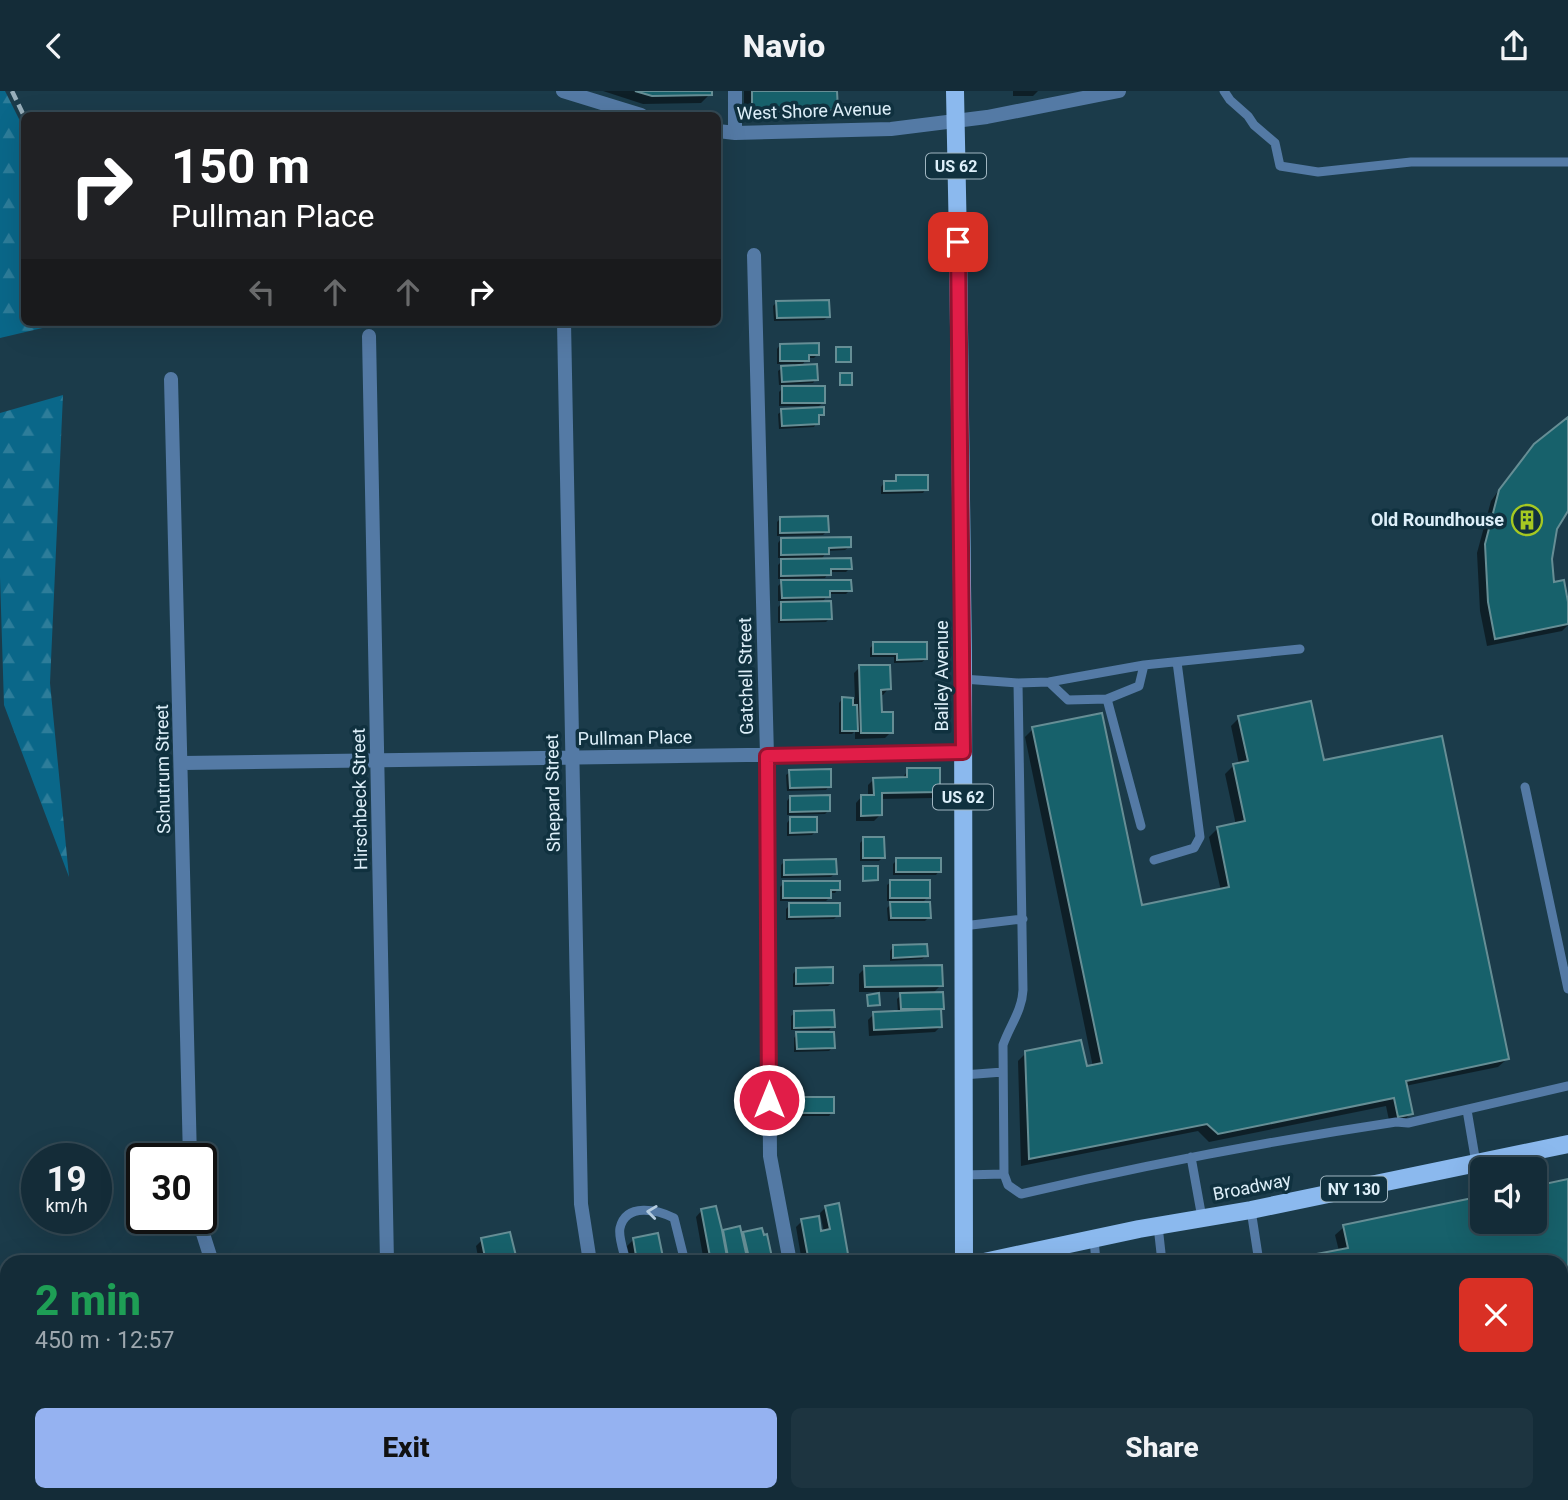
<!DOCTYPE html>
<html lang="en">
<head>
<meta charset="utf-8">
<style>
  body { margin:0; font-family:Roboto,sans-serif; background:#1d3440; color:#f1f3f6; height:100vh; display:flex; flex-direction:column; font-size:26px; white-space:nowrap }
  * { box-sizing:border-box; margin:0 }
  p { font-size:23px; color:#9da7ae }
  .icon { flex:none; width:38px; height:38px; fill:none; stroke:currentColor; stroke-width:2; stroke-linecap:round; stroke-linejoin:round }
  .map { position:relative; flex:1; overflow:hidden }
  .panel { position:absolute; left:0px; top:1164px; width:1568px; height:247px; display:flex; flex-direction:column; background:#142c38; border-radius:21px 21px 0 0; box-shadow:0 7px 28px #0002,0 0 0 2px #334853 }
  .panel>* { flex:none }
  .hud { position:absolute; left:21px; top:21px; width:700px; height:214px; border-radius:10px; box-shadow:0 7px 28px #0002,0 0 0 2px #334853; background:#202124; color:#fff; overflow:hidden }
  .buttons { position:absolute; left:1470px; top:1066px; display:grid; gap:14px }
  .buttons a { display:grid; place-items:center; width:77px; height:77px; border-radius:10px; background:#142c38; box-shadow:0 7px 28px #0002,0 0 0 2px #334853; font-size:35px }
  .speed { position:absolute; left:21px; top:1052px; display:flex; gap:14px; font-size:35px; font-weight:700; text-align:center }
  .speed>* { display:grid; place-content:center; width:91px; height:91px; border-radius:50%; background:#142c38; box-shadow:0 7px 28px #0002,0 0 0 2px #334853; line-height:1 }
  .speed small { font-size:18px; font-weight:400 }
  .speed .limit { border:4px solid #111; border-radius:10px; background:#fff; color:#111 }
  .pin { position:absolute; display:grid; place-items:center; width:60px; height:60px; color:#fff; margin:-30px; border-radius:14px; box-shadow:0 4px 10px #0006 }
  .me { position:absolute; width:77px; margin:-38px; rotate:0deg; stroke-linejoin:round; filter:drop-shadow(0 0 5px #0008) }
  .turn { display:flex; align-items:center; gap:24px; height:147px; padding:0 35px; font-size:32px }
  .turn .icon { width:91px; height:91px; stroke-width:2.5 }
  .turn b { display:block; font-size:49px; line-height:60px }
  .lanes { display:flex; align-items:center; height:66px; padding:0 35px; background:#0003; justify-content:center; gap:35px; direction:ltr }
  .lanes .off { opacity:.35 }
  .round { display:grid; place-items:center; flex:none; width:74px; height:74px; border-radius:10px; background:#1d3440 }
  .overview { display:flex; align-items:center; justify-content:space-between; height:119px; padding:0 35px }
  h1 { font-size:42px; font-weight:800; line-height:52px; color:#1e9e55 }
  .primary-button { display:flex; gap:14px; margin-top:auto; padding:14px 35px }
  .primary-button a { flex:1; height:80px; border-radius:10px; background:#95b2f1; color:#111; font-size:28px; font-weight:800; line-height:80px; text-align:center }
  .primary-button a+a { background:#1d3440; color:#f1f3f6 }
  header { display:flex; justify-content:space-between; align-items:center; height:91px; padding:0 35px; background:#142c38; font-size:32px; font-weight:800 }
  .map>svg:first-child { display:block }
  .forest { fill:url(#forest-firs) }
  .shadow { fill:#0007 }
  .building { fill:#17616b; stroke:#668e95; stroke-width:2 }
  .lines { fill:none; stroke-linecap:round; stroke-linejoin:round }
  .service { stroke:#547aa5; stroke-width:9 }
  .minor { stroke:#547aa5; stroke-width:14 }
  .primary { stroke:#8bb9ee; stroke-width:18 }
  .rail { stroke:#97aeba; stroke-width:4.5; stroke-dasharray:10 5; stroke-linecap:butt }
  .primary-bridge { stroke:#8bb9ee; stroke-width:18 }
  .oneway { stroke:#b4cce0 }
  .route-casing { stroke:#92132f; stroke-width:18 }
  .route { stroke:#e11d48; stroke-width:12 }
  .labels { text-anchor:middle; stroke-width:7; stroke-linejoin:round; paint-order:stroke }
  .shield { fill:#10313f; stroke:#a0b6c1; stroke-width:2 }
  .shield-label { font-size:16px; font-weight:bold; fill:#ddeff9 }
  .street-label { font-size:18px; fill:#ddeff9; stroke:#10313f }
  .poi-label { font-size:18px; font-weight:bold; fill:#ddeff9; stroke:#10313f; text-anchor:end }
</style>
</head>
<body>
<header><svg class="icon" aria-label="back" viewBox="0 0 24 24"><path d="M15 5l-7 7 7 7"/></svg>Navio<svg class="icon" aria-label="share" viewBox="0 0 24 24"><path d="M12 15V3M7 8l5-5 5 5M5 13v7h14v-7"/></svg></header>
<div class="map">
<svg width="1568" height="1409" viewBox="0 0 1568 1409">
  <defs>
    <pattern id="forest-firs" width="22" height="20" patternUnits="userSpaceOnUse" patternTransform="scale(1.75)"><rect width="22" height="20" fill="#0a6789"/><path d="M5 1l3.5 6h-7zM16 11l3.5 6h-7z" fill="#2d7d9a"/></pattern>
  </defs>
  <rect width="100%" height="100%" fill="#1b3b4a"/>
  <!-- forest -->
  <path class="forest" d="M0,0H5L24,38V231H68L0,247Z
    M63,304L50,592L69,786L4,614L0,486V322Z"/>
  <!-- shadow -->
  <path class="shadow" d="M603,0H710V3L701,12L643,13Z
    M744,0H836V19L827,27L744,28Z
    M1013,0H1038L1033,5H1013Z
    M777,211L828,226L824,229L774,230L773,215Z
    M780,254L818,263L814,267H807L801,276L816,288L813,292L779,294L778,280L782,277L794,276V273H777V258Z
    M783,297L824,311L819,315H779V301Z
    M782,320L822,323L814,336L779,338L778,323Z
    M1568,328V416L1556,437L1550,468L1553,493L1568,520V534L1562,540L1487,555L1480,520L1477,462L1491,410L1525,363Z
    M897,386L926,398L923,402L881,403V396L884,392H893Z
    M781,427L827,440L823,444L777,445V431Z
    M781,448L849,456L845,459L827,460L821,469L850,477L846,481H829L825,487L778,488V474L785,467H778V452Z
    M782,491L850,499L846,503H828L822,512L830,527L826,531L778,532V516L784,510H778V495Z
    M874,553L926,568L922,571L894,572V566H870V557Z
    M860,576L889,597L883,604H879L880,623L891,641L885,647L855,648V640L852,643H839V612L842,608H855L854,582Z
    M1239,627L1322,671L1507,968L1498,976L1405,995L1411,1022L1403,1031L1390,1034L1386,1015L1209,1051L1198,1040L1021,1075L1018,970L1026,962L1085,977L1093,976L1025,646L1033,638L1141,816L1221,800L1209,746L1218,737L1236,734L1225,683L1234,674L1239,673L1231,635Z
    M908,679L939,701L933,707L880,708V724L874,730H856V712L862,705H868V694L874,688H902Z
    M790,681L829,695L826,699L787,700L786,684Z
    M790,706L828,720L825,723L787,724V710Z
    M790,728L816,740L812,744L787,745V732Z
    M864,748L883,766L879,770H860V752Z
    M897,769L939,780L936,784H893V773Z
    M784,771L835,782L831,786L781,787V774Z
    M891,791L928,806L922,812L929,826L925,830H888L887,817L894,810H887V794Z
    M784,792L838,798L835,802H829L830,806L826,810H780V796Z
    M790,814L838,824L834,828L786,829V818Z
    M893,856L926,865L922,868L890,870V860Z
    M865,877L941,894L932,903L942,917L940,919L941,935L935,941L869,945L868,929L874,923L898,922L897,908L904,901H859V883Z
    M796,879L832,892L828,895L793,896V883Z
    M795,922L833,935L829,939H791V925Z
    M797,943L833,956L829,960L794,961V947Z
    M798,1008L832,1021L829,1025H794V1012Z
    M1568,1090V1290L1561,1291V1171H1307L1312,1166L1339,1160L1335,1144L1344,1136L1482,1107V1130H1535V1097Z
    M826,1116L846,1163L840,1169L830,1171H802L796,1136L802,1130L820,1142L824,1141L820,1122Z
    M702,1119L720,1144L724,1140L741,1144L761,1140L771,1171H704L696,1126Z
    M482,1149L514,1167L521,1171H479L476,1155Z
    M633,1149L663,1171H631L627,1155Z
    M63,1404H101V1409H59Z
    M105,1404H124L125,1409H105Z
    M269,1404H282L270,1408Z
    M337,1404H363V1409H337Z
    M600,1404H641V1406L638,1409H600Z
    M1202,1404H1472L1473,1409H1203Z"/>
  <!-- building -->
  <path class="building" d="M635,0H712V4L652,5Z
    M752,0H837L838,19L752,21Z
    M829,209L830,226L777,227L776,210Z
    M819,252V264H809V270H780V253Z
    M836,256H851V271H836Z
    M817,273L818,289L782,291L781,275Z
    M840,282H852V294H840Z
    M782,295H825V312H782Z
    M824,316V324H819V333L782,335L781,318Z
    M1568,326V420L1557,438L1552,468L1554,491L1564,489L1568,511V533L1495,548L1488,511L1485,453L1499,399L1534,353Z
    M896,384H928V399L884,400V390H896Z
    M828,425L829,441L780,442V426Z
    M851,446V456L829,457V463L781,464V447Z
    M851,467L852,478H831V484L781,485V468Z
    M781,489H851L852,500H830V506L782,507Z
    M831,510L832,528L781,529V511Z
    M873,551H927V568L897,569V563H873Z
    M859,574H890L891,598L881,599L882,621H893V642H861Z
    M842,606L853,607V614H857L858,640H842Z
    M1311,610L1324,669L1442,645L1509,968L1406,990L1413,1023L1398,1026L1394,1007L1218,1043L1207,1033L1029,1068L1025,960L1081,949L1087,975L1102,972L1032,636L1102,622L1142,814L1229,796L1217,736L1245,730L1233,673L1248,670L1238,625Z
    M907,677H940V701L882,702V724L861,725V704H874L873,687L907,686Z
    M831,678V696L790,697L789,679Z
    M830,704V720L790,721V705Z
    M790,726H817V741L790,742Z
    M863,746H884L885,767H863Z
    M896,767H941V781H896Z
    M836,768L837,783L784,784V769Z
    M863,775H878V789L863,790Z
    M890,789H930V807H890Z
    M783,790H840V799H831V807H783Z
    M890,811H930L931,827H891Z
    M789,812H840V825L789,826Z
    M927,853L928,865L893,867V854Z
    M942,874L943,895L865,896L864,875Z
    M833,876V892L796,893V877Z
    M943,901L944,918H901L900,902Z
    M879,902L880,914L868,915L867,904Z
    M941,918L942,936L874,939L873,921Z
    M834,919L835,936L794,937V920Z
    M796,941H834L835,957L797,958Z
    M797,1006H834V1022H797Z
    M1568,1088V1284L1561,1286V1171H1312L1311,1164L1348,1157L1343,1134L1482,1105V1130H1535V1095Z
    M839,1112L848,1163L809,1171L801,1128L819,1125L821,1140L830,1138L825,1115Z
    M716,1115L722,1139L728,1171H711L701,1118Z
    M740,1135L748,1171H729L723,1139Z
    M762,1137L764,1144L767,1143L773,1171H750L743,1141Z
    M510,1141L516,1165L522,1164L523,1171L535,1168L536,1171H486L481,1147Z
    M658,1142L664,1171H637L633,1147Z
    M1194,1164H1212V1171H1194Z
    M1563,1329L1568,1374L1561,1375V1330Z
    M56,1404V1409H37V1408Z
    M62,1404H80V1409H63Z
    M81,1404H102L103,1409H81Z
    M108,1404H126V1409H109Z
    M343,1404H365V1409H343Z
    M425,1404H444L445,1409H425Z
    M603,1404H642L643,1407H603Z
    M1211,1404H1473L1474,1409H1384V1407L1372,1409H1212Z"/>
  <g class="lines">
    <!-- service -->
    <path class="service" d="M1224,0L1230,9L1248,25L1254,34L1275,52L1280,75L1318,81L1411,71H1568
      M963,588L1018,592L1023,899C1022,920 1010,934 1003,954L1004,1083L1008,1094L1021,1103C1145,1074 1270,1050 1396,1031L1408,1032L1568,995
      M1049,591L1068,609L1107,608
      M1018,592L1049,591L1144,574L1300,558
      M1525,696L1568,898
      M1141,735L1107,608L1139,595L1144,574
      M1154,769L1194,757L1200,746L1177,571
      M963,835L1023,828
      M963,984L1003,981
      M1467,1019L1476,1072
      M1191,1066L1202,1127
      M964,1084L1004,1083
      M1251,1119L1259,1171
      M1158,1135L1162,1171
      M1094,1148L1096,1171
      M626,1171C624,1161 618,1146 620,1137C626,1111 658,1119 674,1127L685,1171
      M774,1404L778,1406L792,1404
      M1193,1404L1194,1409"/>
    <!-- minor -->
    <path class="minor" d="M563,0L641,24
      M735,0V42
      M718,40L735,42L891,38L987,26L1119,0
      M754,164L767,665L770,1065L790,1171
      M564,231L581,1113L590,1171
      M369,245L387,1171
      M171,288L190,1068
      M183,672L963,661
      M198,1127L212,1171
      M0,1250L7,1301
      M1561,1308L1568,1307
      M18,1404V1409
      M466,1404V1409
      M672,1404V1409
      M1072,1409L1099,1404"/>
    <!-- primary -->
    <path class="primary" d="M958,151L963,578L964,1171
      M984,1171L1139,1138L1251,1119L1568,1053
      M0,1379L7,1377
      M964,1409V1404"/>
    <!-- rail -->
    <path class="rail" d="M12,0L24,25"/>
    <!-- primary-bridge -->
    <path class="primary-bridge" d="M955,0L958,151"/>
  </g>
  <!-- one-way arrows -->
  <defs><path id="oneway-chevron" d="M-2-3.5L2.5 0L-2 3.5" fill="none" stroke-width="1.6" stroke-linecap="round" stroke-linejoin="round" transform="scale(1.75)"/></defs>
  <use class="oneway" href="#oneway-chevron" transform="translate(652 1121) rotate(-173)"/>
  <g class="lines">
    <!-- route casing -->
    <g class="route-casing">
      <path id="route" d="M769,1009L767,665L963,661L958,151"/>
    </g>
    <!-- route -->
    <use href="#route" class="route"/>
  </g>
  <!-- icons -->
  <defs>
    <g id="building-ring" transform="scale(1.575)"><circle r="9.5" fill="#10313f" stroke="#a5c822" stroke-width="1.5"/><path d="M-4-6H4V6H1V3H-1V6H-4ZM-2.5-4.3h1.7v1.8h-1.7ZM.8-4.3h1.7v1.8H.8ZM-2.5-1h1.7V.8h-1.7ZM.8-1h1.7V.8H.8Z" fill="#a5c822"/></g>
  </defs>
  <g fill-rule="evenodd">
    <use href="#building-ring" x="1527" y="429"/>
  </g>
  <g class="labels">
    <!-- shield labels -->
    <g class="shield">
      <rect x="926" y="62.5" width="60" height="25" rx="5"/>
      <rect x="933" y="693.5" width="60" height="25" rx="5"/>
      <rect x="1321" y="1085.5" width="66" height="25" rx="5"/>
    </g>
    <g class="shield-label">
      <text x="956" y="81">US 62</text>
      <text x="963" y="712">US 62</text>
      <text x="1354" y="1104">NY 130</text>
    </g>
    <!-- street labels -->
    <g class="street-label">
      <text transform="translate(814 20) rotate(-2)" y="6">West Shore Avenue</text>
      <text transform="translate(746 585) rotate(-91)" y="6">Gatchell Street</text>
      <text transform="translate(942 585) rotate(-90)" y="6">Bailey Avenue</text>
      <text transform="translate(635 647) rotate(-1)" y="6">Pullman Place</text>
      <text transform="translate(163 678) rotate(-91)" y="6">Schutrum Street</text>
      <text transform="translate(553 702) rotate(-91)" y="6">Shepard Street</text>
      <text transform="translate(360 708) rotate(-91)" y="6">Hirschbeck Street</text>
      <text transform="translate(1252 1096) rotate(-11)" y="6">Broadway</text>
    </g>
    <!-- poi labels -->
    <g class="poi-label">
      <text x="1504" y="435">Old Roundhouse</text>
    </g>
  </g>
</svg>
<div class="buttons">
<a><svg class="icon" aria-label="sound" viewBox="0 0 24 24"><path d="M4 9h4l5-4v14l-5-4H4zM17 9q2 3 0 6"/></svg></a>
</div>
<div class="speed"><div>19<small>km/h</small></div><div class="limit">30</div></div>
<div class="pin" style="left:958px;top:151px;background:#d93025"><svg class="icon" aria-label="arrive" viewBox="0 0 24 24"><path d="M6 21V4h12l-3 4 3 4H6"/></svg></div>
<svg class="me" style="left:769px;top:1009px" viewBox="-20 -20 40 40"><circle r="17" fill="#e11d48" stroke="#fff" stroke-width="3"/><path d="M0-11L8 9 0 5-8 9z" fill="#fff"/></svg>
<div class="hud">
<div class="turn"><svg class="icon" aria-label="right" viewBox="0 0 24 24"><path d="M7 20v-9h11M14 6l5 5-5 5"/></svg><div><b>150 m</b>Pullman Place</div></div>
<div class="lanes"><svg class="icon off" aria-label="left" viewBox="0 0 24 24"><path d="M17 20v-9H6M10 6l-5 5 5 5"/></svg><svg class="icon off" aria-label="ahead" viewBox="0 0 24 24"><path d="M12 20V5M6 11l6-6 6 6"/></svg><svg class="icon off" aria-label="ahead" viewBox="0 0 24 24"><path d="M12 20V5M6 11l6-6 6 6"/></svg><svg class="icon" aria-label="right" viewBox="0 0 24 24"><path d="M7 20v-9h11M14 6l5 5-5 5"/></svg></div>
</div>
<section class="panel">
<div class="overview"><div><h1>2 min</h1><p>450 m · 12:57</p></div><a class="round" style="background:#d93025;color:#fff"><svg class="icon" aria-label="close" viewBox="0 0 24 24"><path d="M6 6l12 12M18 6L6 18"/></svg></a></div>
<div class="primary-button"><a>Exit</a><a>Share</a></div>
</section>
</div>
</body>
</html>
